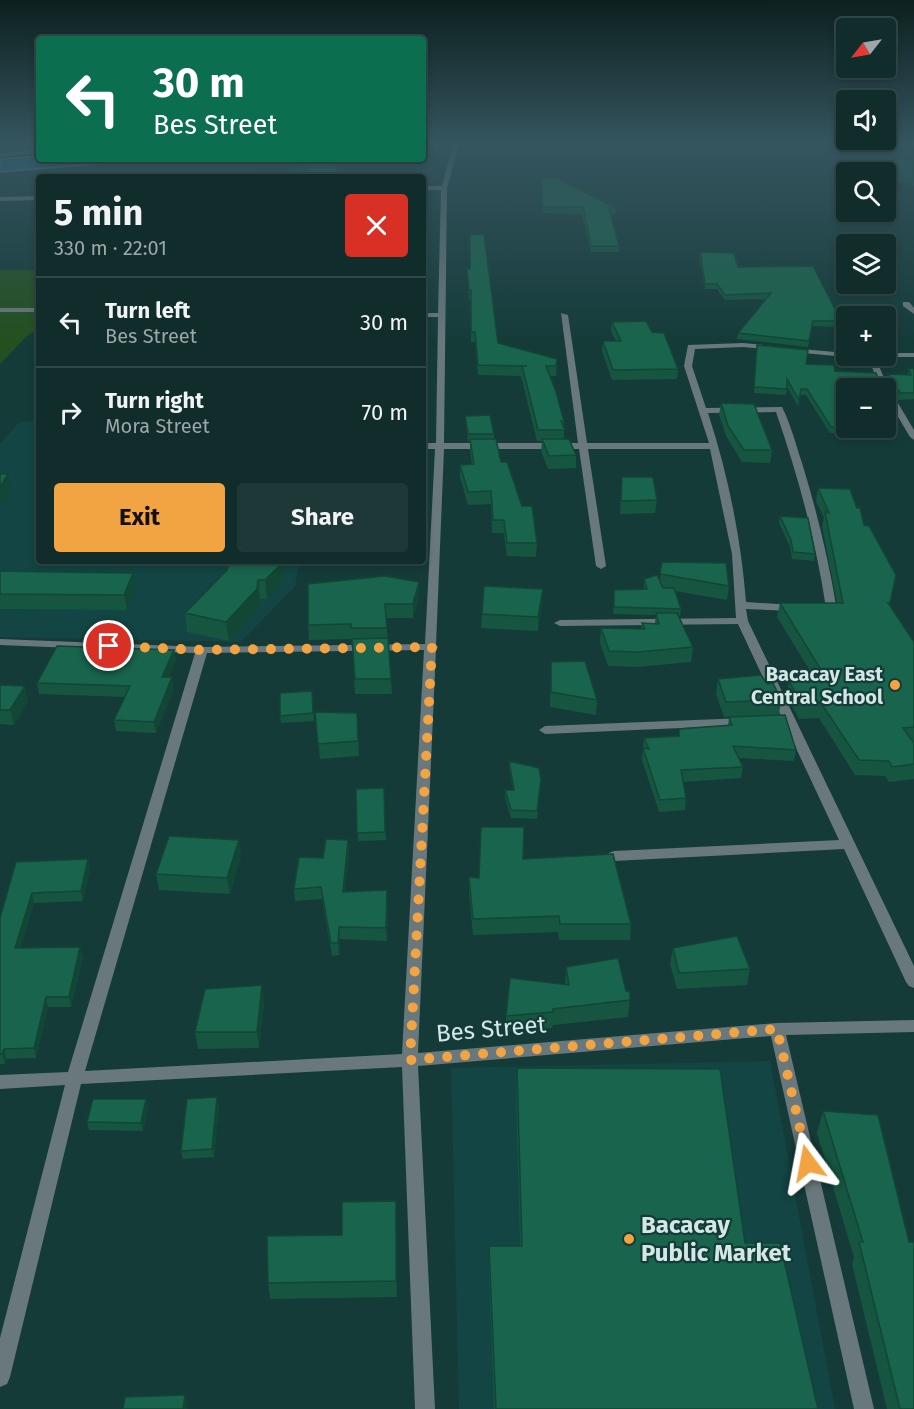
<!DOCTYPE html>
<html lang="en">
<head>
<meta charset="utf-8">
<style>
  body { margin:0; font-family:"Fira Sans",sans-serif; background:#1e3837; color:#f1f3f6; height:100vh; display:flex; flex-direction:column; font-size:22px; white-space:nowrap }
  * { box-sizing:border-box; margin:0 }
  p { font-size:20px; color:#9ca7a9 }
  .icon { flex:none; width:33px; height:33px; fill:none; stroke:currentColor; stroke-width:2; stroke-linecap:round; stroke-linejoin:round }
  .map { position:relative; flex:1; overflow:hidden }
  .drawer { position:absolute; left:36px; top:174px; width:390px; height:390px; display:flex; flex-direction:column; background:#102c2b; border-radius:6px; box-shadow:0 3px 9px #0003,0 0 0 2px #304847 }
  .drawer>* { flex:none }
  .guide { position:absolute; left:36px; top:36px; width:390px; height:126px; border-radius:6px; box-shadow:0 3px 9px #0003,0 0 0 2px #304847; background:#0b6e4f; color:#fff; overflow:hidden }
  .needle { width:39px; rotate:239deg }
  .fabs { position:absolute; left:836px; top:18px; display:grid; gap:12px }
  .fabs a { display:grid; place-items:center; width:60px; height:60px; border-radius:6px; background:#102c2b; box-shadow:0 3px 9px #0003,0 0 0 2px #304847; font-size:30px }
  .pin { position:absolute; display:grid; place-items:center; width:51px; height:51px; color:#fff; margin:-26px; border:3px solid #fff; border-radius:50%; box-shadow:0 2px 6px #0007 }
  .me { position:absolute; width:66px; margin:-33px; rotate:347deg; stroke-linejoin:round; filter:drop-shadow(0 0 4px #0008) }
  .turn { display:flex; align-items:center; gap:21px; height:126px; padding:0 18px; font-size:27px }
  .turn .icon { width:78px; height:78px; stroke-width:2.5 }
  .turn b { display:block; font-size:42px; line-height:51px }
  .round { display:grid; place-items:center; flex:none; width:63px; height:63px; border-radius:6px; background:#1e3837 }
  .overview { display:flex; align-items:center; justify-content:space-between; height:102px; padding:0 18px }
  h1 { font-size:36px; font-weight:700; line-height:45px }
  .action { display:flex; gap:12px; margin-top:auto; padding:12px 18px }
  .action a { flex:1; height:69px; border-radius:6px; background:#f3a442; color:#111; font-size:24px; font-weight:700; line-height:69px; text-align:center }
  .action a+a { background:#1e3837; color:#f1f3f6 }
  ul { padding:0; list-style:none }
  li { display:flex; align-items:center; gap:18px; height:90px; padding:0 18px; border-top:2px solid #304847 }
  li div { flex:1 }
  li b { display:block; font-size:22px }
  li em { font-style:normal }
  .map>svg:first-child { display:block }
  .built { fill:#124543 }
  .green { fill:#245020 }
  .water { fill:#2571a0; stroke:#5995b5; stroke-width:1.5 }
  .lines { fill:none; stroke-linecap:round; stroke-linejoin:round }
  .lane { fill:#69787c; fill-rule:evenodd }
  .street { fill:#69787c; fill-rule:evenodd }
  .wall { fill:#165641 }
  .shaded-wall { fill:#124635 }
  .building { fill:#19644c; stroke:#124635; stroke-width:1.5 }
  .route { stroke:#f3a442; stroke-width:10; stroke-dasharray:0 18 }
  .poi-dot { fill:#f3a442; stroke:#153b39; stroke-width:2 }
  .labels { text-anchor:middle; stroke-width:4.5; stroke-linejoin:round; paint-order:stroke }
  .poi-label { font-size:20px; font-weight:bold; fill:#d3e8e6; stroke:#153b39; text-anchor:end }
  .near-street-label { font-size:24px; fill:#d3e8e6; stroke:#153b39 }
  .near-poi-label { font-size:24px; font-weight:bold; fill:#d3e8e6; stroke:#153b39; text-anchor:start }
</style>
</head>
<body>
<div class="map">
<svg width="914" height="1409" viewBox="0 0 914 1409">
  <rect width="100%" height="100%" fill="#153b39"/>
  <!-- built -->
  <path class="built" d="M39,421V561H299L295,586L241,642L0,637V444L19,422Z
    M770,1061L835,1409H459L451,1068Z"/>
  <!-- green -->
  <path class="green" d="M0,270H39V328L27,336L0,364Z"/>
  <!-- water -->
  <path class="water" d="M39,156V159H158L0,172V159Z"/>
  <g class="lines">
    <!-- lane -->
    <path class="lane" d="M0,308H39V312H0Z"/>
    <!-- street -->
    <path class="street" d="M453,144H459L447,188L444,443H578L561,313L568,315L587,443H709L684,366L688,345L743,343L773,346L777,348L773,350L743,347L695,349L692,366L706,408L782,407C791,425 796,445 802,463C817,512 829,561 837,611L832,614L822,613L821,611L826,608C816,541 798,476 776,412L708,413C728,474 741,538 746,602L794,605L799,608L794,611L746,609L748,621L914,966V988L909,986L906,982L844,849L614,861L609,859L607,856L609,853L614,851L839,840L738,624L560,626L554,623L560,620L736,618L732,554L710,449H588L606,566L601,569L596,566L579,449H444L436,645L438,647L436,649L418,1053L777,1023L914,1020V1032L786,1035L874,1409H854L771,1036L418,1066L435,1409H415L402,1067L81,1084L10,1377L7,1384L0,1387V1338L65,1085L0,1089V1075L68,1072L195,653L0,645V639L202,647L425,644L435,449H423V443H436L438,317H423V313H438L441,190H423V186H442ZM424,650L402,1054L85,1071L207,653Z
      M39,149V153L0,157V153Z
      M39,196V200L0,201V197Z
      M903,302H909L914,308V314L903,306Z
      M790,348L846,353V356H850L846,357L793,352L789,350Z
      M885,353H914V357H882L885,356Z
      M867,356H875L886,383L914,430V440L910,437L885,395V388H881Z
      M745,718L749,719L751,722L749,725L545,734L539,730L545,726Z"/>
  </g>
  <!-- wall -->
  <path class="wall" d="M914,159V186L885,176V172H875L860,167L861,162Z
    M542,179L616,208V214H611L619,246V252H591L582,214L542,213Z
    M700,252L738,267L841,321L840,327L812,326L808,347L737,339L738,333L767,299L725,300L717,289H705L699,257Z
    M423,262L424,285L427,300L426,344H423Z
    M467,269H470L498,343L557,359L556,376H550L564,421V439L576,455V468L548,469L541,451L542,441H537L521,376L478,375L475,342H471V299H469Z
    M612,322L652,332L678,369L677,379L612,380L602,351L603,341H616L611,331Z
    M757,345L808,350L806,364L834,365L835,371L876,373L880,383L884,384L886,394L885,400V388H846V428H885L884,431L830,433L806,395H800L798,406L787,387L786,395L754,393Z
    M909,368L914,369V399L898,400L887,380L888,374L908,375Z
    M721,403L772,450L770,463L742,462L727,438L719,415Z
    M465,416L494,434V439L501,462L522,506L537,543L536,557L507,556L504,533H492L491,504L468,505L460,477V465L472,464L470,451V441H468Z
    M622,477L657,500L655,513L620,514Z
    M818,488L864,525L896,575L890,605L914,642V742H913L914,743V779L889,782L885,776L855,775L819,718L799,719L787,696L789,681L815,679L777,617L780,603H837L822,526L824,518L816,501Z
    M780,516L815,554L814,561L792,559L790,547L779,523Z
    M230,561H286L281,584L267,599H260L259,607L229,641L187,632L185,613L227,570Z
    M662,562L729,586L727,600L675,591L681,609L680,616H679L693,647L691,662L637,667L608,666L600,643L601,628L641,629L642,623H655L656,615L613,614L614,590L644,589V579L660,582Z
    M0,571L135,588L127,610L0,609Z
    M308,584L419,596L413,618H386L392,694H355L352,639L309,640L308,625Z
    M542,603L538,631L481,628L482,614Z
    M174,650L176,660L168,677L174,688L156,733L116,731L114,720L125,697L39,694L37,683Z
    M551,662L597,700L596,715L550,707Z
    M718,679L767,684L781,700L779,715L724,717L716,694Z
    M0,685L28,701L14,725L0,724Z
    M312,691L314,721L281,723L280,716Z
    M315,712L357,713L359,756L320,759Z
    M729,717L796,750L794,761L739,758L743,767L741,778L683,782L686,798L685,810L659,812L642,760L644,738L679,736V729L728,726Z
    M509,761L541,779L537,819L511,818L505,798V790H513L509,769Z
    M384,788L386,840L358,841L356,789Z
    M239,840L241,855L230,894L159,890L156,874Z
    M348,840L349,852L345,892L388,902L387,941L340,939L339,955L332,956L322,899L295,901L294,889L323,858Z
    M88,859L90,868L83,901L34,903L20,948L83,957L71,1007H48L36,1058L6,1059L5,1064H0V918L16,862Z
    M523,859L631,924L630,940H559L558,932L473,935L469,893V877L479,878Z
    M673,948L750,969L747,985L677,989L670,964Z
    M566,967L626,991L630,1000L628,1017L553,1025L552,1028L506,1032V1016L565,984Z
    M264,1002L259,1048L198,1049L195,1032Z
    M517,1068L745,1243L818,1409H494L489,1277V1246H520L516,1099Z
    M146,1099L148,1108L143,1131L89,1130L87,1122Z
    M219,1106L214,1157L183,1159L181,1151Z
    M823,1111L909,1242L914,1409H887L852,1264L854,1257L817,1133Z
    M396,1201L397,1297L270,1299L268,1283Z"/>
  <!-- shaded-wall -->
  <path class="shaded-wall" d="M368,159L369,165L335,170V163Z
    M308,167V173L294,175V169Z
    M423,300H427L426,344V332L423,311Z
    M8,474L11,488L0,506V487Z
    M280,561H286L281,584L267,599L265,580Z
    M133,573L135,588L127,610L124,595Z
    M258,580L260,599L259,607L229,641L226,622Z
    M419,582V596L413,618V604Z
    M543,589L542,603L538,631V617Z
    M174,650L176,660L164,688L162,677Z
    M172,677L174,688L156,733L154,722Z
    M25,686L28,701L14,725L10,710Z
    M239,840L241,855L230,894L227,878Z
    M348,840L349,852L344,905L343,892Z
    M88,859L90,868L83,901L81,891Z
    M387,890L388,902L387,941L386,928Z
    M32,893L34,903L18,958L15,948Z
    M339,927L340,939L339,955L338,943Z
    M80,947L83,957L71,1007L69,997Z
    M262,985L264,1002L259,1048L257,1032Z
    M46,997L48,1007L36,1058L34,1048Z
    M4,1049L6,1059L5,1064L2,1054Z
    M217,1097L219,1106L214,1157L212,1149Z
    M146,1099L148,1108L143,1131L141,1123Z
    M396,1201V1218L397,1297L396,1281Z
    M185,1395L188,1409H183Z"/>
  <!-- building -->
  <path class="building" d="M307,159H367L335,163L336,177H306L308,167L294,169Z
    M914,159V181L861,162Z
    M557,178L616,208H609L619,246H591L583,207H542V179Z
    M484,234L498,343L557,359L556,366H546L556,392L564,421H561L565,430H538L522,366H527L478,365L475,332H471V290H469L467,269H470V235Z
    M700,252L734,253L738,267L813,266L841,321H813L809,341L738,333L771,293L725,295L717,284H705Z
    M423,262H424V283L427,300H423Z
    M423,307L427,308L426,332H423Z
    M646,321L652,332L664,333L678,369L613,370L603,341H621L612,322Z
    M757,345L808,350L806,364L834,365L835,371L876,373L880,383L884,384L886,394H885V388H846V426L831,427L807,389H801L799,400L787,379V389L754,387Z
    M909,368L914,369V393H900L888,374L911,375Z
    M721,403L754,404L772,450H744L728,426Z
    M490,415L494,434H468L465,416Z
    M470,439H496L501,462H507L522,506H532L537,543H507L504,520H493L491,491L468,492L460,465L474,464Z
    M542,439H569L576,455L549,456Z
    M0,474H8L0,487Z
    M622,477H653L657,500L621,501Z
    M818,488L850,489L857,508H860L864,525L869,526L896,575L890,603H888L914,642V727L903,728L914,743V764L892,767L889,761L859,760L821,703L802,704L789,681L826,678L780,603H843L825,512L829,513Z
    M780,516L808,518L815,554L793,552L791,540Z
    M230,561H280L279,566L265,580H258L257,589L226,622L185,613L227,570Z
    M662,562L726,563L729,586L660,574Z
    M0,571L133,573L124,595L0,594Z
    M657,575L663,588H674L681,609L614,607V590L647,589L644,579Z
    M385,576L419,582L413,604H385L387,628H351V624L308,625V584Z
    M484,586L543,589L538,617L482,614Z
    M656,613H677L693,647L638,652L609,651L601,628L645,629L642,623L659,624Z
    M388,638L391,679H355L352,639Z
    M57,646L174,650L162,677H172L154,722L114,720L130,686L37,683Z
    M585,661L597,700L551,692V662Z
    M761,675L767,684L773,683L781,700L726,702L718,679Z
    M0,685L25,686L10,710H0Z
    M312,691L313,713L280,716V693Z
    M315,712L357,713L358,741L318,744Z
    M785,715L796,750L733,746L743,767L681,770L686,798L660,800L643,748L649,749L644,738L679,736V729L732,725L729,717Z
    M509,761L539,768L541,779L537,811L511,810L505,790H514Z
    M384,788L385,832L357,833L356,789Z
    M481,827H524L523,859L613,854L631,924H560L559,916L473,919L469,877L479,878Z
    M169,836L239,840L227,878L156,874Z
    M326,839L348,840L343,892L387,890L386,928L339,927L338,943H331L321,887L294,889L299,857L323,858Z
    M88,859L81,891L32,893L15,948L80,947L69,997H46L34,1048L4,1049L2,1054H0V918L16,862Z
    M737,936L750,969L679,973L673,948Z
    M618,958L626,991L630,992V1000L553,1009V1012L506,1016L510,978L569,985L566,967Z
    M262,985L257,1032H195L205,989Z
    M517,1068L720,1069L745,1243H780L818,1409H496L489,1246H522Z
    M217,1097L212,1149L181,1151L187,1099Z
    M93,1099H146L141,1123L87,1122Z
    M823,1111L878,1115L909,1242H914V1409H900L859,1242H863Z
    M396,1201V1281L268,1283L267,1236L342,1235V1202Z
    M185,1395L183,1409H123L125,1397Z"/>
  <!-- sky -->
  <linearGradient id="sky" x2="0" y2="1"><stop stop-color="#0c201f"/><stop offset="0.42" stop-color="#35555f"/><stop offset="1" stop-color="#35555f" stop-opacity="0"/></linearGradient>
  <rect width="914" height="341" fill="url(#sky)"/>
  <g class="lines">
    <!-- route -->
    <path class="route" d="M109,646L202,650L432,647L410,1060L777,1029L808,1163"/>
  </g>
  <!-- markers -->
  <g class="poi-dot">
    <circle cx="895" cy="685" r="6"/>
    <circle cx="629" cy="1239" r="6"/>
  </g>
  <g class="labels">
    <!-- poi labels -->
    <g class="poi-label">
      <text x="883" y="681">Bacacay East<tspan x="883" dy="23">Central School</tspan></text>
    </g>
    <!-- near-street labels -->
    <g class="near-street-label">
      <text transform="translate(491 1029) rotate(-5)" y="8">Bes Street</text>
    </g>
    <!-- near-poi labels -->
    <g class="near-poi-label">
      <text x="641" y="1233">Bacacay<tspan x="641" dy="28">Public Market</tspan></text>
    </g>
  </g>
</svg>
<div class="fabs">
<a><svg class="needle" viewBox="-14 -14 28 28"><path d="M0-13l5 13h-10z" fill="#e53935"/><path d="M0 13l5-13h-10z" fill="#9ca7a9"/></svg></a>
<a><svg class="icon" aria-label="sound" viewBox="0 0 24 24"><path d="M4 9h4l5-4v14l-5-4H4zM17 9q2 3 0 6"/></svg></a>
<a><svg class="icon" aria-label="search" viewBox="0 0 24 24"><circle cx="10" cy="10" r="6"/><path d="M15 15l6 6"/></svg></a>
<a><svg class="icon" aria-label="layers" viewBox="0 0 24 24"><path d="M12 4l9 5-9 5-9-5zM3 14l9 5 9-5"/></svg></a>
<a>+</a>
<a>−</a>
</div>
<div class="pin" style="left:109px;top:646px;background:#d93025"><svg class="icon" aria-label="arrive" viewBox="0 0 24 24"><path d="M6 21V4h12l-3 4 3 4H6"/></svg></div>
<svg class="me" style="left:808px;top:1163px" viewBox="-20 -20 40 40"><path d="M0-17L14 15 0 8-14 15z" fill="#f3a442" stroke="#fff" stroke-width="4"/></svg>
<div class="guide">
<div class="turn"><svg class="icon" aria-label="left" viewBox="0 0 24 24"><path d="M17 20v-9H6M10 6l-5 5 5 5"/></svg><div><b>30 m</b>Bes Street</div></div>
</div>
<section class="drawer">
<div class="overview"><div><h1>5 min</h1><p>330 m · 22:01</p></div><a class="round" style="background:#d93025;color:#fff"><svg class="icon" aria-label="close" viewBox="0 0 24 24"><path d="M6 6l12 12M18 6L6 18"/></svg></a></div>
<ul>
<li><svg class="icon" aria-label="left" viewBox="0 0 24 24"><path d="M17 20v-9H6M10 6l-5 5 5 5"/></svg><div><b>Turn left</b><p>Bes Street</p></div><em>30 m</em></li>
<li><svg class="icon" aria-label="right" viewBox="0 0 24 24"><path d="M7 20v-9h11M14 6l5 5-5 5"/></svg><div><b>Turn right</b><p>Mora Street</p></div><em>70 m</em></li>
</ul>
<div class="action"><a>Exit</a><a>Share</a></div>
</section>
</div>
</body>
</html>
